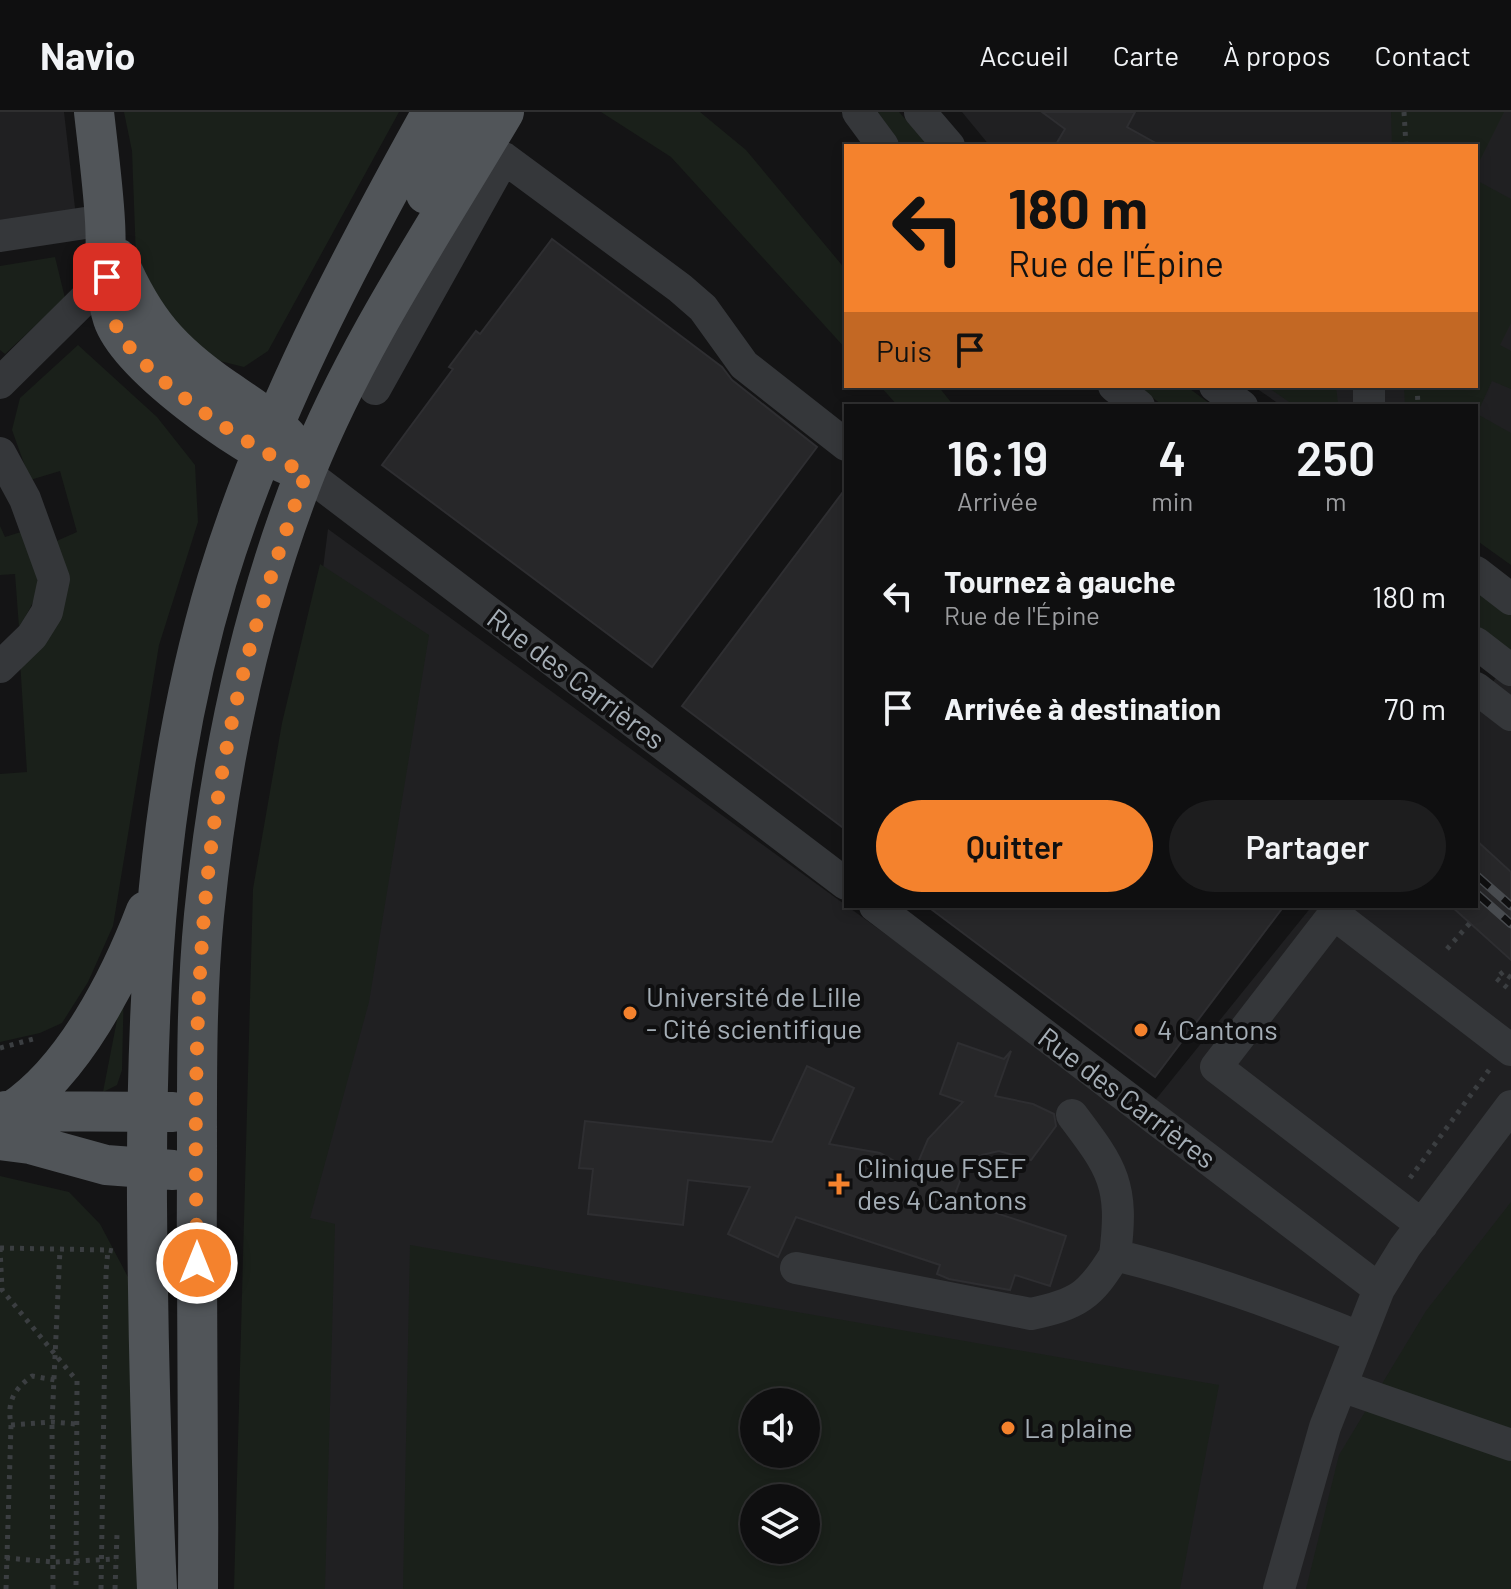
<!DOCTYPE html>
<html lang="fr">
<head>
<meta charset="utf-8">
<style>
  body { margin:0; font-family:Barlow,sans-serif; background:#1d1d1e; color:#f1f3f6; height:100vh; display:flex; flex-direction:column; font-size:30px; white-space:nowrap }
  * { box-sizing:border-box; margin:0 }
  p { font-size:26px; color:#9b9c9f }
  .icon { flex:none; width:44px; height:44px; fill:none; stroke:currentColor; stroke-width:2; stroke-linecap:round; stroke-linejoin:round }
  .map { position:relative; flex:1; overflow:hidden }
  .panel { position:absolute; left:844px; top:292px; width:634px; height:504px; display:flex; flex-direction:column; background:#0f0f10; border-radius:0px; box-shadow:0 4px 12px #0003,0 0 0 2px #2f2f30 }
  .panel>* { flex:none }
  .top-card { position:absolute; left:844px; top:32px; width:634px; height:244px; border-radius:0px; box-shadow:0 4px 12px #0003,0 0 0 2px #2f2f30; background:#f4822d; color:#111; overflow:hidden }
  .controls { position:absolute; left:740px; top:1276px; display:grid; gap:16px }
  .controls a { display:grid; place-items:center; width:80px; height:80px; border-radius:50%; background:#0f0f10; box-shadow:0 4px 12px #0003,0 0 0 2px #2f2f30; font-size:40px }
  .pin { position:absolute; display:grid; place-items:center; width:68px; height:68px; color:#fff; margin:-34px; border-radius:16px; box-shadow:0 4px 12px #0006 }
  .me { position:absolute; width:88px; margin:-44px; rotate:0deg; stroke-linejoin:round; filter:drop-shadow(0 0 6px #0008) }
  .turn { display:flex; align-items:center; gap:28px; height:168px; padding:0 32px; font-size:36px }
  .turn .icon { width:104px; height:104px; stroke-width:2.5 }
  .turn b { display:block; font-size:56px; line-height:68px }
  .then { display:flex; align-items:center; height:76px; padding:0 32px; background:#0003; gap:16px; font-size:30px }
  .eta { display:flex; justify-content:space-evenly; align-items:center; height:136px; text-align:center }
  .eta b { font-size:48px; font-weight:600; line-height:56px }
  .cta { display:flex; gap:16px; margin-top:auto; padding:16px 32px }
  .cta a { flex:1; height:92px; border-radius:48px; background:#f4822d; color:#111; font-size:32px; font-weight:600; line-height:92px; text-align:center }
  .cta a+a { background:#1d1d1e; color:#f1f3f6 }
  ul { padding:0; list-style:none }
  li { display:flex; align-items:center; gap:24px; height:112px; padding:0 32px }
  li div { flex:1 }
  li b { display:block; font-size:30px }
  li em { font-style:normal }
  header { display:flex; align-items:center; gap:48px; box-sizing:border-box; height:112px; padding:0 40px; background:#0f0f10; border-bottom:2px solid #2f2f30 }
  header strong { font-size:38px }
  nav { display:flex; gap:44px; margin-inline-start:auto; font-size:28px }
  .map>svg:first-child { display:block }
  .built { fill:#202022; fill-rule:evenodd }
  .green { fill:#1a201a; fill-rule:evenodd }
  .building { fill:#272729; stroke:#2e2e31; stroke-width:2 }
  .lines { fill:none; stroke-linecap:round; stroke-linejoin:round }
  .path { stroke:#3b3e41; stroke-width:5; stroke-dasharray:4 6; stroke-linecap:butt }
  .minor { stroke:#35373a; stroke-width:32 }
  .major { stroke:#515559; stroke-width:40 }
  .rail-casing { stroke:#484b4f; stroke-width:9 }
  .rail { stroke:#0f0f10; stroke-width:6; stroke-dasharray:18; stroke-linecap:butt }
  .route { stroke:#f4822d; stroke-width:14; stroke-dasharray:0 25.2 }
  .poi-dot { fill:#f4822d; stroke:#0f0f10; stroke-width:3 }
  .labels { text-anchor:middle; stroke-width:8; stroke-linejoin:round; paint-order:stroke }
  .street-label { font-size:28px; fill:#a5aeb6; stroke:#0f0f10 }
  .poi-label { font-size:28px; fill:#a5aeb6; stroke:#0f0f10; text-anchor:start }
</style>
</head>
<body>
<header>
<strong>Navio</strong>
<nav><a>Accueil</a><a>Carte</a><a>À propos</a><a>Contact</a></nav>
</header>
<div class="map">
<svg width="1511" height="1477" viewBox="0 0 1511 1477">
  <rect width="100%" height="100%" fill="#141415"/>
  <!-- built -->
  <path class="built" d="M0,0H64L78,122L0,137Z
    M962,0H1511V401L1476,374V294H1282L1253,274H1476V34H990Z
    M328,417L1140,1007L1312,794H1476V591L1511,547V1477H237L252,1018ZM754,1290H806V1342H754ZM754,1386H806V1438H754Z"/>
  <!-- green -->
  <path class="green" d="M124,0H399L268,239L244,255L204,245L163,200L136,146L132,39Z
    M601,0H700L746,38L846,158V237L671,45Z
    M878,0H899L929,34H902Z
    M1391,0H1504L1476,56V34H1392Z
    M1476,68L1511,87V211L1500,233L1511,239V277L1492,269L1477,302L1511,321V453L1476,428V294H1405L1404,274H1476Z
    M55,145L65,186L5,242L0,238V154Z
    M78,233L157,305L195,353L198,410L159,533L113,814L88,870L62,911L40,921L0,930V662L27,660L20,548L52,431L77,420L60,359L30,368L12,318L20,286Z
    M880,274H938L954,294H898Z
    M1136,274H1186L1213,294H1164Z
    M1266,274H1336L1338,292L1358,294H1295Z
    M0,414L5,425L24,419C39,467 47,471 19,515L15,462L0,463Z
    M320,452L429,523L369,890L310,1106L335,1112L325,1477H234L253,777L282,611Z
    M1476,473L1511,500V544L1476,517Z
    M124,872L122,958L117,973L103,980Z
    M0,1064L69,1080L100,1112L128,1165L143,1477H0Z
    M1511,1090V1477H1306L1339,1343L1426,1199Z
    M410,1133L1219,1273L1180,1477H403ZM754,1290H806V1342H754ZM754,1386H806V1438H754Z"/>
  <!-- building -->
  <path class="building" d="M1042,0H1135L1127,15L1161,34H1055L1065,17Z
    M552,127L722,255L732,268L817,335L652,555L382,353L453,257L449,255L476,219L480,222Z
    M846,376V718L682,594Z
    M1476,728L1511,760V848L1451,794H1476Z
    M927,794H1284L1155,965Z
    M958,931L1004,947L1011,939L995,984L1033,992L1054,1002L1056,1014L1031,1048L999,1039L982,1043L964,1059L953,1087L1066,1124L1050,1174L1015,1163L1010,1178L949,1167L937,1162L940,1153L796,1105L778,1145L728,1122L750,1075L688,1068L683,1113L588,1102L593,1057L579,1056L585,1009L772,1030L807,954L854,976L829,1032L880,1041L914,1060L928,1027L963,990L940,982Z"/>
  <g class="lines">
    <!-- path -->
    <path class="path" d="M1404,0L1406,34
      M1417,274L1418,294
      M1447,837L1470,811
      M1511,866L1503,860L1496,866L1511,879
      M0,936L37,926
      M1410,1066L1489,958
      M0,1136L2,1178L77,1269L76,1477
      M0,1136L108,1138
      M11,1313L52,1310L76,1312
      M6,1446L54,1450L116,1447
      M6,1477L11,1313C7,1290 13,1278 32,1264L55,1268
      M53,1477L52,1310L60,1137
      M101,1477L106,1160L108,1138L113,1139
      M115,1477L117,1422"/>
    <!-- minor -->
    <path class="minor" d="M858,0L883,34
      M920,0L949,34
      M0,124L105,108
      M0,271L107,165
      M1114,274L1139,294
      M1215,274L1242,294
      M375,277L504,46L680,176L703,196L744,253L846,333
      M1369,294V274
      M0,341L25,387L54,467L47,500L32,524L0,555
      M306,361L846,772
      M1476,460L1511,487
      M1476,531L1511,558
      M1476,576L1511,603
      M875,794L1379,1177
      M1072,1003C1113,1057 1124,1073 1115,1143C1200,1164 1279,1193 1359,1225
      M1422,1113L1216,955L1334,802L1511,938
      M796,1156L1031,1202C1078,1192 1090,1184 1115,1143
      M1341,1274L1511,1333
      M1279,1477L1325,1315L1379,1177L1405,1135L1511,994"/>
    <!-- major -->
    <path class="major" d="M94,0C98,36 103,73 105,109C107,141 103,176 113,207C129,254 242,333 288,353
      M426,82L471,0
      M117,146C143,208 170,239 225,277C248,293 274,308 292,331
      M5,999L173,1000
      M12,999C74,958 120,867 146,799
      M0,1028L30,1032L106,1053L173,1058
      M157,1477C151,1349 148,1221 147,1092C146,881 156,672 217,468C267,304 349,149 432,0
      M198,1477C199,1335 196,1193 197,1051C197,968 196,885 204,803C219,651 250,501 306,359C357,232 435,117 504,0"/>
    <!-- rail casing -->
    <g class="rail-casing">
      <path id="rail" d="M1476,763L1511,794
        M1476,781L1511,812"/>
    </g>
    <!-- rail -->
    <use href="#rail" class="rail"/>
  </g>
  <g class="lines">
    <!-- route -->
    <path class="route" d="M107,165C108,184 110,203 119,220C145,267 255,339 306,361C275,449 246,537 228,629C194,800 194,977 197,1151"/>
  </g>
  <!-- markers -->
  <g class="poi-dot">
    <circle cx="630" cy="901" r="8"/>
    <circle cx="1141" cy="918" r="8"/>
    <path d="M835 1060h8v8h8v8h-8v8h-8v-8h-8v-8h8z"/>
    <circle cx="1008" cy="1316" r="8"/>
  </g>
  <g class="labels">
    <!-- street labels -->
    <g class="street-label">
      <text transform="translate(576 567) rotate(37)" y="10">Rue des Carrières</text>
      <text transform="translate(1127 986) rotate(37)" y="10">Rue des Carrières</text>
    </g>
    <!-- poi labels -->
    <g class="poi-label">
      <text x="646" y="895">Université de Lille<tspan x="646" dy="32">‐ Cité scientifique</tspan></text>
      <text x="1157" y="928">4 Cantons</text>
      <text x="857" y="1066">Clinique FSEF<tspan x="857" dy="32">des 4 Cantons</tspan></text>
      <text x="1024" y="1326">La plaine</text>
    </g>
  </g>
</svg>
<div class="controls">
<a><svg class="icon" aria-label="sound" viewBox="0 0 24 24"><path d="M4 9h4l5-4v14l-5-4H4zM17 9q2 3 0 6"/></svg></a>
<a><svg class="icon" aria-label="layers" viewBox="0 0 24 24"><path d="M12 4l9 5-9 5-9-5zM3 14l9 5 9-5"/></svg></a>
</div>
<div class="pin" style="left:107px;top:165px;background:#d93025"><svg class="icon" aria-label="arrive" viewBox="0 0 24 24"><path d="M6 21V4h12l-3 4 3 4H6"/></svg></div>
<svg class="me" style="left:197px;top:1151px" viewBox="-20 -20 40 40"><circle r="17" fill="#f4822d" stroke="#fff" stroke-width="3"/><path d="M0-11L8 9 0 5-8 9z" fill="#fff"/></svg>
<div class="top-card">
<div class="turn"><svg class="icon" aria-label="left" viewBox="0 0 24 24"><path d="M17 20v-9H6M10 6l-5 5 5 5"/></svg><div><b>180 m</b>Rue de l'Épine</div></div>
<div class="then">Puis<svg class="icon" aria-label="arrive" viewBox="0 0 24 24"><path d="M6 21V4h12l-3 4 3 4H6"/></svg></div>
</div>
<section class="panel">
<div class="eta">
<div><b>16:19</b><p>Arrivée</p></div>
<div><b>4</b><p>min</p></div>
<div><b>250</b><p>m</p></div>
</div>
<ul>
<li><svg class="icon" aria-label="left" viewBox="0 0 24 24"><path d="M17 20v-9H6M10 6l-5 5 5 5"/></svg><div><b>Tournez à gauche</b><p>Rue de l'Épine</p></div><em>180 m</em></li>
<li><svg class="icon" aria-label="arrive" viewBox="0 0 24 24"><path d="M6 21V4h12l-3 4 3 4H6"/></svg><div><b>Arrivée à destination</b></div><em>70 m</em></li>
</ul>
<div class="cta"><a>Quitter</a><a>Partager</a></div>
</section>
</div>
</body>
</html>
